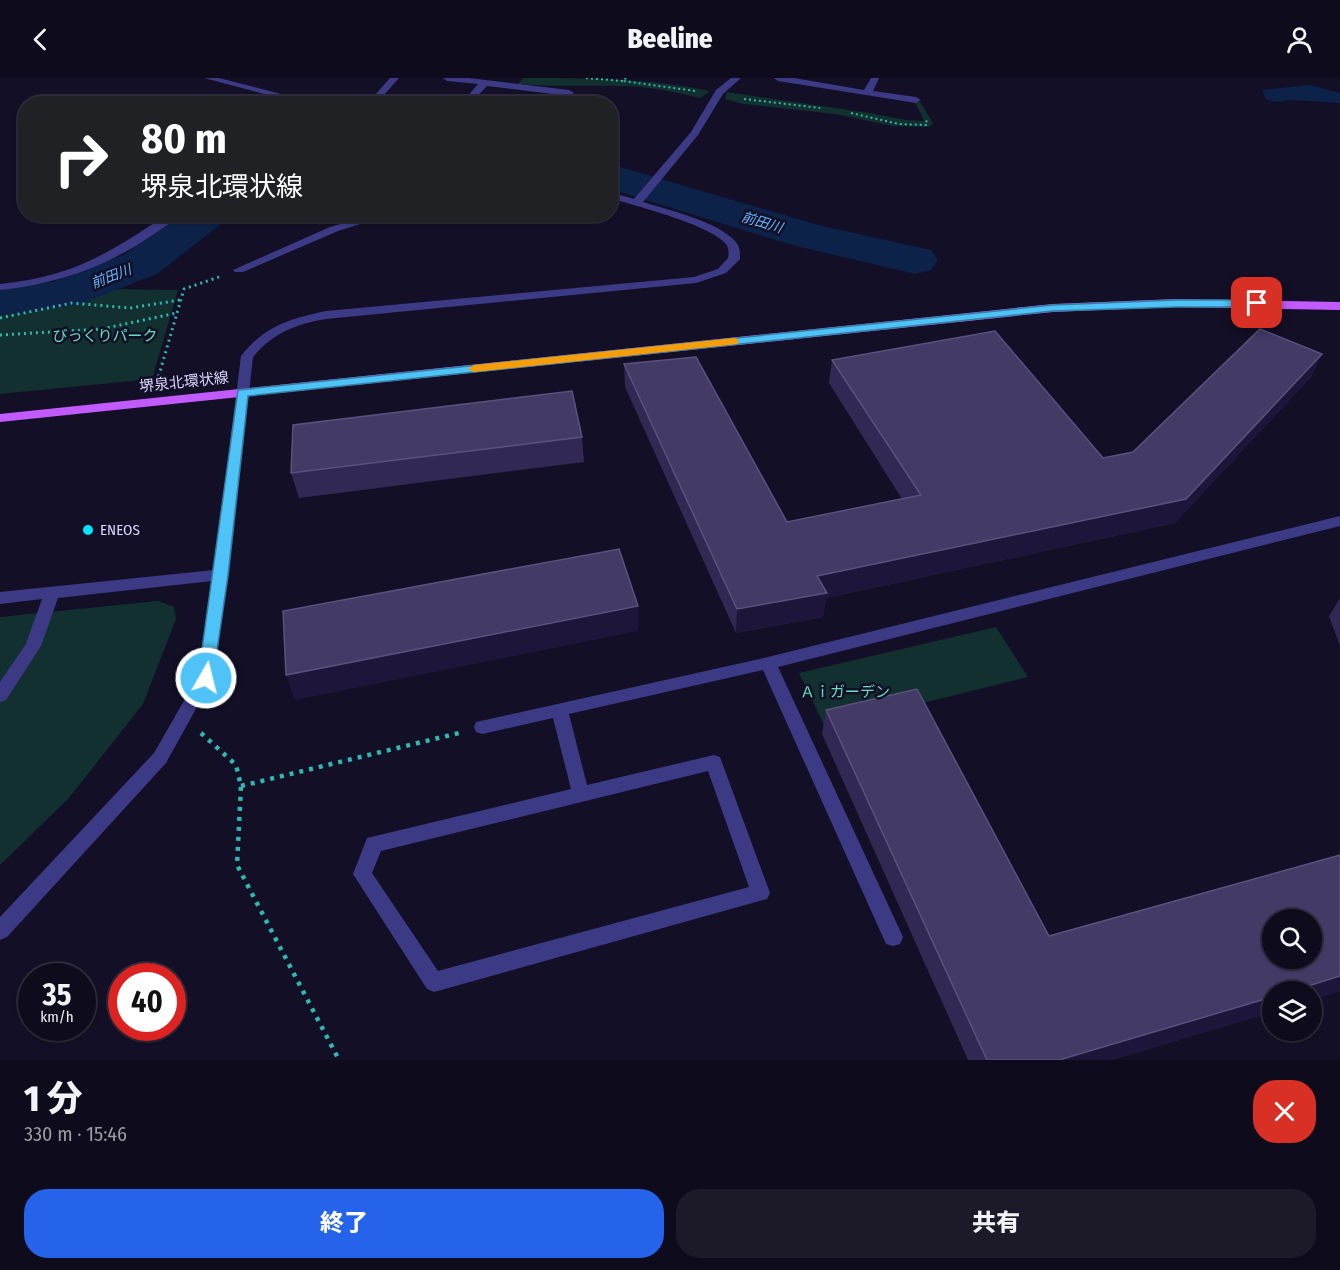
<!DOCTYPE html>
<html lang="ja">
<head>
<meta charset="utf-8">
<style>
  body { margin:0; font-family:"Fira Sans Condensed","Noto Sans JP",sans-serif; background:#1c1929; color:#f1f3f6; height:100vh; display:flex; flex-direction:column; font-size:22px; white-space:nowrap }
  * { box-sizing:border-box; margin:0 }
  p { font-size:20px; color:#9b9ba3 }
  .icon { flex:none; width:33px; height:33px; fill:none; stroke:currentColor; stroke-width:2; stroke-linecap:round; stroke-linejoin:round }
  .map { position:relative; height:982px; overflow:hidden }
  .drawer { display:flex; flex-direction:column; background:#0e0b1c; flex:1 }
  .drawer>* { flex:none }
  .guide { position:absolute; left:18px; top:18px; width:600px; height:126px; border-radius:24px; box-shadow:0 2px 4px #0004,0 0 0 2px #2e2b3b; background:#202124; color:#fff; overflow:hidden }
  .tools { position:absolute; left:1262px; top:831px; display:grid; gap:12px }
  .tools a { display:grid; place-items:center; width:60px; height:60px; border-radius:50%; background:#0e0b1c; box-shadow:0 2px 4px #0004,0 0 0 2px #2e2b3b; font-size:30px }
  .speed { position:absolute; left:18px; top:885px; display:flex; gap:12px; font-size:30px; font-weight:700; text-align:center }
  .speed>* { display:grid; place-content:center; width:78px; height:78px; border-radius:50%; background:#0e0b1c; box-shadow:0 2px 4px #0004,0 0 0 2px #2e2b3b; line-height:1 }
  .speed small { font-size:15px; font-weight:400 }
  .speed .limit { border:9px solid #d22; background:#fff; color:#111 }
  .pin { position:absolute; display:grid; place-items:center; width:51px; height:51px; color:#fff; margin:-26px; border-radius:12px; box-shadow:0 3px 9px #0006 }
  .me { position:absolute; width:66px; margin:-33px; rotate:8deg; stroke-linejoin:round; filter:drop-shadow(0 0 4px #0008) }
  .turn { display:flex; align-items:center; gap:21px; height:126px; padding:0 24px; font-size:27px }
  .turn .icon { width:78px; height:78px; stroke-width:2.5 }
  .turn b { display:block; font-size:42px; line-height:51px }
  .round { display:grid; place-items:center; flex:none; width:63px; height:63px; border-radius:24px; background:#1c1929 }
  .headline { display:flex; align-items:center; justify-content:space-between; height:102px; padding:0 24px }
  h1 { font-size:36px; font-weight:800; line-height:45px }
  .cta { display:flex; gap:12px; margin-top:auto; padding:12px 24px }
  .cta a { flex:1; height:69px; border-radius:24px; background:#2563eb; color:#fff; font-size:24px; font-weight:800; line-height:69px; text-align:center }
  .cta a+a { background:#1c1929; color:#f1f3f6 }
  header { display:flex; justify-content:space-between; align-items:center; height:78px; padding:0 24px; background:#0e0b1c; font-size:27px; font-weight:800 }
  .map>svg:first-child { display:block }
  .green { fill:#12302f }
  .water { fill:#0c2248 }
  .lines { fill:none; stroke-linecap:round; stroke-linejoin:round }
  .river { fill:#0c2248; fill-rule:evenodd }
  .path-far2 { stroke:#2fb8b0; stroke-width:2; stroke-dasharray:2 3; stroke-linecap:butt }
  .path-far1 { stroke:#2fb8b0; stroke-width:3; stroke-dasharray:2 4; stroke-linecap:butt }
  .path { stroke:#2fb8b0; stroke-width:4.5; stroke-dasharray:4 6; stroke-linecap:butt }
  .minor { fill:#3d3a85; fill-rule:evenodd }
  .major { fill:#c25bff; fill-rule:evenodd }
  .wall { fill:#312854 }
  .shaded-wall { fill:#1d163a }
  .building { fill:#433a66; stroke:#5a527e; stroke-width:1.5; fill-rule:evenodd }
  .route { fill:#4fc3f7; stroke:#337fa1; stroke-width:1.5 }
  .slow { fill:#f59e0b }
  .poi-dot { fill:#00e5ff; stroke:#130f26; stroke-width:2 }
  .labels { text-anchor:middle; stroke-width:5; stroke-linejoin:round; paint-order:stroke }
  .far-water-label { font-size:14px; font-style:italic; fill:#62b6ff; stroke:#130f26 }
  .park-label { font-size:15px; fill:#5fe0c0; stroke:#130f26 }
  .street-label { font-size:15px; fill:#d9d4ff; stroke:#130f26 }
  .poi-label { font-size:15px; fill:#d9d4ff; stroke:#130f26; text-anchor:start }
</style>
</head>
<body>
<header><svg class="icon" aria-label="back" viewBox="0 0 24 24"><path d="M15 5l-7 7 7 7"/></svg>Beeline<svg class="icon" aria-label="person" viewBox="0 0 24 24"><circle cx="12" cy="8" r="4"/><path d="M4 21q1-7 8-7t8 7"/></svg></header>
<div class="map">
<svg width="1340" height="982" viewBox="0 0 1340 982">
  <rect width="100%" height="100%" fill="#130f26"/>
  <!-- green -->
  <path class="green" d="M523,0C585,0 649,0 710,13L700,20C674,14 648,8 621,8C586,7 553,9 518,6Z
    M727,14L869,35L906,42L924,43L915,24H920L933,45L929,49L893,48L835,36L743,26L725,21Z
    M99,211L178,212L152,301L0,316V230L49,224Z
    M158,523L174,529L176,541L143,626L68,721L0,787V539Z
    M996,549L1028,599L825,649L799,595Z"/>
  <!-- water -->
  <path class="water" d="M1310,7L1340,15V25L1293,22L1275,24L1266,21L1262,12Z"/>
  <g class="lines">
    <!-- river -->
    <path class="river" d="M610,86L818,147L931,172L938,182L931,192L915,196L792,167L610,111Z
      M179,136H228L222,145L157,196L77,227L0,238V210L52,204L125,176Z"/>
    <!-- path-far2 -->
    <path class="path-far2" d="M586,0L623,3
      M626,0L623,3L695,13
      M744,21L820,30
      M851,35L899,46L927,47L926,40"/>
    <!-- path-far1 -->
    <path class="path-far1" d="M0,240L72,225L130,230L180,222
      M0,257L101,251L177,235
      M157,304L184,211L219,199"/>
    <!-- path -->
    <path class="path" d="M201,655L236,687L241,708L237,787L339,982
      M241,708L459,655"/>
    <!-- minor -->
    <path class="minor" d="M204,0H219L319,26H302Z
      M390,0H399L376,26H367Z
      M443,0H469L569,12L574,15L569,18L487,8L470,26H461L478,6L447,3Z
      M731,0H741L723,16L698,57L643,124C668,132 717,143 735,163C740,168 740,174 740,181L726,195L696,205L326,241C296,246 273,255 253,279L229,497L213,600L166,685L7,859L0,862V839L154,675L197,600L212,503L58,520L41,568L6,622L0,624V604L26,566L42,521L0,526V514L214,492L241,278C263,249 291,240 326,233L694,199L718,191L728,180C729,176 729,170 726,166C711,147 636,128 610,120V114L634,121L691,54L716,12Z
      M774,0H794L864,12L871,0H879L873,13L916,19L921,22L916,25L778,3Z
      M168,136H181C172,145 161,151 151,158C104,190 56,206 0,212V206C75,198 107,176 168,136Z
      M374,136H392L338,153L243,194H235L233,192L330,149Z
      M1340,438V448L778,589L903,859L900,866L893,868L886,866L763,592L569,636L587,707L714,677L720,679L770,815L767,821L434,914L427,911L353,796L367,760L571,711L553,640L482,656L476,654L474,649L476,644L768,579ZM708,693L749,809L438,893L372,795L381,773Z"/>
    <!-- major -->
    <path class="major" d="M1176,221L1340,224V232L1176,229L1053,234L0,344V336L1053,226Z"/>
  </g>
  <!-- wall -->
  <path class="wall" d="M1322,276L1310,300L1175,445L826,520L823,539L736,555L625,309L624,286L787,444L902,421L829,305L832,282L1103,380L1133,374Z
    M582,359L584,384L299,420L291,395Z
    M1340,520V568L1329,538Z
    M826,632L1049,858L1340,777V913L1311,922V914H1272V934L1112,982H968L822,656Z"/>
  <!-- shaded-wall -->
  <path class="shaded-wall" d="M1322,276L1310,300L1175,445L826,520L823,539L736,555L737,531L817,498L1186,421Z
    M638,528V553L295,622L286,597Z
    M1340,898V913L1311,922V914H1289Z
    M1272,919V934L1112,982H1059Z"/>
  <!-- building -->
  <path class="building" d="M1260,251L1322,276L1186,421L817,498L827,515L737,531L624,286L696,279L787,444L921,417L832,282L995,253L1103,380L1133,374Z
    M572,313L582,359L291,395L293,347Z
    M619,471L638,528L286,597L283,533Z
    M917,611L1049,858L1340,777V898L1289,914H1272V919L1059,982H987L826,632ZM1272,842H1311V880H1272Z"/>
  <!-- route -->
  <path class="route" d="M1176,222H1257L1263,225L1257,229H1176L1053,233L248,318L228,497L213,600L211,604H200L198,600L238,312L1053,227Z"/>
  <!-- slow -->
  <path class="slow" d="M734,260L738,261V266L474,294L468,291L474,287Z"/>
  <!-- markers -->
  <circle class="poi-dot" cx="88" cy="452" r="6"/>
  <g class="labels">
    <!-- far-water labels -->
    <g class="far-water-label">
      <text transform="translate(762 144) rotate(17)" y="5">前田川</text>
      <text transform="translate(111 198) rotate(-21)" y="5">前田川</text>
    </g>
    <!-- park labels -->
    <g class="park-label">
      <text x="105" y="263">びっくりパーク</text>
      <text x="845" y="619">Ａｉガーデン</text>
    </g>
    <!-- street labels -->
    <g class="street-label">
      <text transform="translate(184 304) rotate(-6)" y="5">堺泉北環状線</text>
    </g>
    <!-- poi labels -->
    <g class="poi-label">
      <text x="100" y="457">ENEOS</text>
    </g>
  </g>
</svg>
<div class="tools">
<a><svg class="icon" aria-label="search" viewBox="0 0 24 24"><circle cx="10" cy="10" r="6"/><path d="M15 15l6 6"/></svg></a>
<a><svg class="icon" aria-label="layers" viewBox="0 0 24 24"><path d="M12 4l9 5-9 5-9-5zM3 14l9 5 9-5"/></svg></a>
</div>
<div class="speed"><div>35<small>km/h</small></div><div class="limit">40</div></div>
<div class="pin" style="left:1257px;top:225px;background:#d93025"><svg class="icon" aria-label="arrive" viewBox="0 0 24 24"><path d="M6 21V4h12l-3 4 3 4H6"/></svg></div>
<svg class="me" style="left:206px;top:600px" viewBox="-20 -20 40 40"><circle r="17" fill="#4fc3f7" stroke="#fff" stroke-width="3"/><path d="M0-11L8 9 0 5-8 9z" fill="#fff"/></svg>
<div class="guide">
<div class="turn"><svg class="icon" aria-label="right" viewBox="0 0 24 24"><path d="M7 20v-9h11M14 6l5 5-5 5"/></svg><div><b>80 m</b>堺泉北環状線</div></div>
</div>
</div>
<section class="drawer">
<div class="headline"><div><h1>1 分</h1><p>330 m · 15:46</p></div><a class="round" style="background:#d93025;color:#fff"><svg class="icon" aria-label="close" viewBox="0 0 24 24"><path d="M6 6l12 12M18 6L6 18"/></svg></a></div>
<div class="cta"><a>終了</a><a>共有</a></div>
</section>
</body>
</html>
